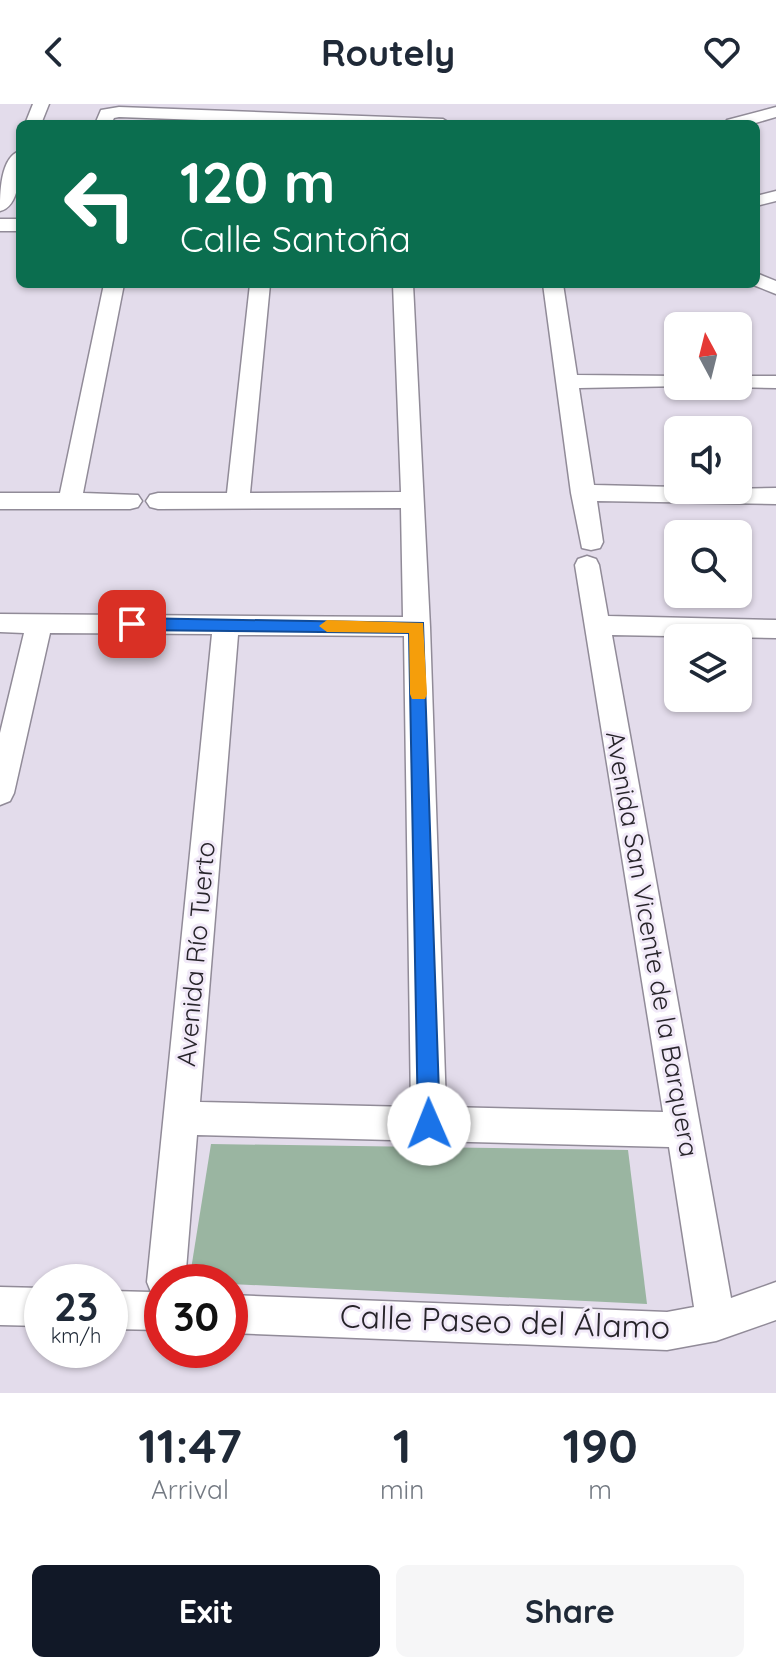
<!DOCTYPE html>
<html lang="en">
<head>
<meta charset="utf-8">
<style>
  body { margin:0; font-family:Quicksand,sans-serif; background:#f6f6f7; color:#1f2937; height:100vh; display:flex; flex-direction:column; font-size:30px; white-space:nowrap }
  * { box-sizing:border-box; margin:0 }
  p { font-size:26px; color:#747a83 }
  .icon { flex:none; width:44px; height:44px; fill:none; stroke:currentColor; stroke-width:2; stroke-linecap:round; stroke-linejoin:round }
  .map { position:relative; height:1289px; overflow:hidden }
  .details { display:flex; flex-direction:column; background:#fff; flex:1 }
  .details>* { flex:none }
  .top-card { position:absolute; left:16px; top:16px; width:744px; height:168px; border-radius:12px; box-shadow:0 2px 6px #0004; background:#0b6e4f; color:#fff; overflow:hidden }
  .needle { width:52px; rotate:353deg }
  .tools { position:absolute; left:664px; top:208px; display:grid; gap:16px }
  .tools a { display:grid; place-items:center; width:88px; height:88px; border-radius:12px; background:#fff; box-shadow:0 2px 6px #0004; font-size:40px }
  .speed { position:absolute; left:24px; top:1160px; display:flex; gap:16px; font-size:40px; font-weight:700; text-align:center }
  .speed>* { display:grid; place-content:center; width:104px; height:104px; border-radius:50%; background:#fff; box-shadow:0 2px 6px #0004; line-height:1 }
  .speed small { font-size:20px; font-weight:400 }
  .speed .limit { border:12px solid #d22; background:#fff; color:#111 }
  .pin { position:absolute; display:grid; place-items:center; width:68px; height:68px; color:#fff; margin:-34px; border-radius:16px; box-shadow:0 4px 12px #0006 }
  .me { position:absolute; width:88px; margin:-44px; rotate:359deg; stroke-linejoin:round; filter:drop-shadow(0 0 6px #0008) }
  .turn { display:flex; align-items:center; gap:28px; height:168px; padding:0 32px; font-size:36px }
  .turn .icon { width:104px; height:104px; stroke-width:2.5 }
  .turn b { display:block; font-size:56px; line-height:68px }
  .eta { display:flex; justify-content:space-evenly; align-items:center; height:136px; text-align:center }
  .eta b { font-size:48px; font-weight:700; line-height:56px }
  .primary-button { display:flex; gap:16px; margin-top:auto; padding:16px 32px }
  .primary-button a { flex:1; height:92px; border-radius:12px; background:#111827; color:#fff; font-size:32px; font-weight:700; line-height:92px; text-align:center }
  .primary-button a+a { background:#f6f6f7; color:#1f2937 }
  header { display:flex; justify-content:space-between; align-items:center; height:104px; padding:0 32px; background:#fff; font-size:36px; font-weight:700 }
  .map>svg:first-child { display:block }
  .green { fill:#9ab5a1 }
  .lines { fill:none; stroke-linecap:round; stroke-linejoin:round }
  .minor-casing { stroke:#918b98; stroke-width:3 }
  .minor { fill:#fff; fill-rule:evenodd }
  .route { fill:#1a73e8; stroke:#114b97; stroke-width:2 }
  .slow { fill:#f59e0b }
  .labels { text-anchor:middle; stroke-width:6; stroke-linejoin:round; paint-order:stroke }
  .street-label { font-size:26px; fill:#27242a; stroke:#f1e9f8 }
  .near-street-label { font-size:32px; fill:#27242a; stroke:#f1e9f8 }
</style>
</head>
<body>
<header><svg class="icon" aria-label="back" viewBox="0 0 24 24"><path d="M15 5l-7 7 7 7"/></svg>Routely<svg class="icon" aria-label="heart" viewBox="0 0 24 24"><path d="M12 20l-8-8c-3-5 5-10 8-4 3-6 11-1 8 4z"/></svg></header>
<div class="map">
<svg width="776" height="1289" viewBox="0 0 776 1289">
  <rect width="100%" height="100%" fill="#e3dceb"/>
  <!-- green -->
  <path class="green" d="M211,1040L628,1046L647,1200L189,1178Z"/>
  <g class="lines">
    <!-- minor casing -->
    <g class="minor-casing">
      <path id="minor" d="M33,0H49L41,20H25Z
        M119,3L443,15L451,20H308L119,13L114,14L111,20H95L101,6Z
        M776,3V13L752,20H725L727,16Z
        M20,47C20,64 21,102 0,107C0,90 0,53 20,47Z
        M776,87V97L756,102V92Z
        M0,115H20V127H0Z
        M756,169L776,177V190L751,180H756Z
        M104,180H124L83,389L138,391L142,397L138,403L130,405H0V389H60Z
        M250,180H270L250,389L401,388L393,180H413L430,523L446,1003L663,1008L575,461L578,455L587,452L596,455L599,461L608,512L776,516V534L612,531L731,1194L776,1178V1216L716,1237L667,1246L230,1229V1191L667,1208L694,1203L669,1043L197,1031L185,1178H162V1226L110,1225V1187L151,1188L147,1178L212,530L50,529L14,689L10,697L0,701V629L24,529L0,528V510L403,513L401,404L158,405L150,403L146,397L150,391L158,389H227ZM238,531L404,532L411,1003L200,998Z
        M543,180H563L577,271L678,272V282H686L579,284L594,381L678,383V386L776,384V400L597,397L603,438L600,444L591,446L582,444L571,389Z
        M738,272H776V284L730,283L738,282Z
        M0,1183L42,1184V1222L0,1221Z"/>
    </g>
    <!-- minor -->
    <use href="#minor" class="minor"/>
  </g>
  <!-- route -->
  <path class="route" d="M132,514L423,519L440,1020L437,1028L429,1031L421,1028L418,1020L409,529L132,526L124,520Z"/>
  <!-- slow -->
  <path class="slow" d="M327,516L423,519L427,590L425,595H412L410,590L409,529L327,528L319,522Z"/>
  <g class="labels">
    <!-- street labels -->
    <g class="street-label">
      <text transform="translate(652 840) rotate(80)" y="9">Avenida San Vicente de la Barquera</text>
      <text transform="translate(196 850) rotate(-85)" y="9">Avenida Río Tuerto</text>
    </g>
    <!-- near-street labels -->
    <g class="near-street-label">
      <text transform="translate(505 1218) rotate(2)" y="11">Calle Paseo del Álamo</text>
    </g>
  </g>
</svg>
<div class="tools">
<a><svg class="needle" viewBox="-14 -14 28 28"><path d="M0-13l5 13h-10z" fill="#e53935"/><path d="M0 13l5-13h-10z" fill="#747a83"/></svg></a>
<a><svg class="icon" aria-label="sound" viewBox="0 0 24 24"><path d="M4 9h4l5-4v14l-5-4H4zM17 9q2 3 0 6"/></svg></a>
<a><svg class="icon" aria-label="search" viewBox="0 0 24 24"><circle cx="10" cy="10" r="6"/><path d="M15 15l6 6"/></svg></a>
<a><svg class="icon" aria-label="layers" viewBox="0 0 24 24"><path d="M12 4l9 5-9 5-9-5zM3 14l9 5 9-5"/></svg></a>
</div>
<div class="speed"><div>23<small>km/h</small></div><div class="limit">30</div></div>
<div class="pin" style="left:132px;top:520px;background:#d93025"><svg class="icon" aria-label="arrive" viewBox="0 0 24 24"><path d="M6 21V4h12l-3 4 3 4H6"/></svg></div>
<svg class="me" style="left:429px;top:1020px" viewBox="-20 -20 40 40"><circle r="19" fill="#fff"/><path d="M0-13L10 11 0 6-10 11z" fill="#1a73e8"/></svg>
<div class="top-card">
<div class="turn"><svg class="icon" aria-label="left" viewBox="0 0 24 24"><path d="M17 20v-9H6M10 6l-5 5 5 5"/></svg><div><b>120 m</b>Calle Santoña</div></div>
</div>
</div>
<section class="details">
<div class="eta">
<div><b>11:47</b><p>Arrival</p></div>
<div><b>1</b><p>min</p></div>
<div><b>190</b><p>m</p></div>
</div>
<div class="primary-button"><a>Exit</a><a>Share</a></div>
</section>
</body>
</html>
